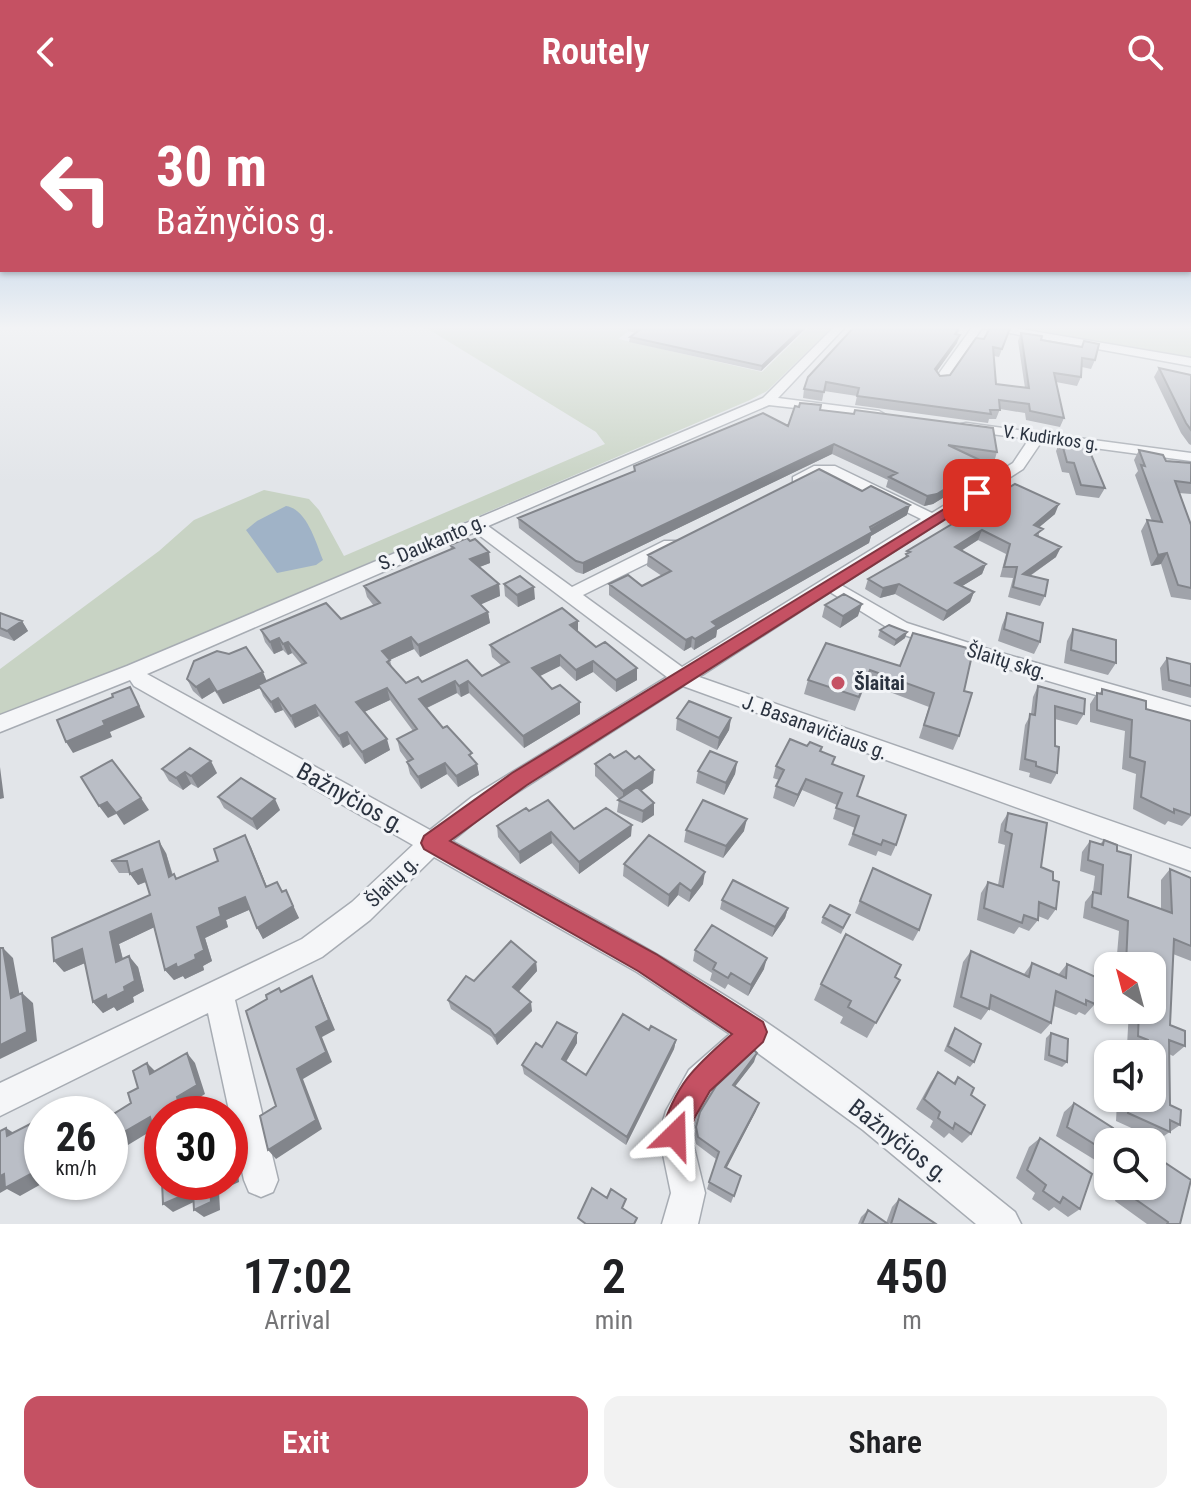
<!DOCTYPE html>
<html lang="en">
<head>
<meta charset="utf-8">
<style>
  body { margin:0; font-family:"Roboto Condensed",sans-serif; background:#f2f2f2; color:#202124; height:100vh; display:flex; flex-direction:column; font-size:30px; white-space:nowrap }
  * { box-sizing:border-box; margin:0 }
  p { font-size:26px; color:#757577 }
  .icon { flex:none; width:44px; height:44px; fill:none; stroke:currentColor; stroke-width:2; stroke-linecap:round; stroke-linejoin:round }
  .map { position:relative; height:1120px; overflow:hidden }
  .drawer { display:flex; flex-direction:column; background:#fff; flex:1 }
  .drawer>* { flex:none }
  .top-card { position:absolute; left:0px; top:0px; width:1192px; height:168px; box-shadow:0 2px 6px #0004; background:#c55163; color:#fff; overflow:hidden }
  .needle { width:52px; rotate:324deg }
  .controls { position:absolute; left:1094px; top:848px; display:grid; gap:16px }
  .controls a { display:grid; place-items:center; width:72px; height:72px; border-radius:16px; background:#fff; box-shadow:0 2px 6px #0004; font-size:40px }
  .speed { position:absolute; left:24px; top:992px; display:flex; gap:16px; font-size:40px; font-weight:700; text-align:center }
  .speed>* { display:grid; place-content:center; width:104px; height:104px; border-radius:50%; background:#fff; box-shadow:0 2px 6px #0004; line-height:1 }
  .speed small { font-size:20px; font-weight:400 }
  .speed .limit { border:12px solid #d22; background:#fff; color:#111 }
  .pin { position:absolute; display:grid; place-items:center; width:68px; height:68px; color:#fff; margin:-34px; border-radius:16px; box-shadow:0 4px 12px #0006 }
  .me { position:absolute; width:88px; margin:-44px; rotate:22deg; stroke-linejoin:round; filter:drop-shadow(0 0 6px #0008) }
  .turn { display:flex; align-items:center; gap:28px; height:168px; padding:0 24px; font-size:36px }
  .turn .icon { width:104px; height:104px; stroke-width:2.5 }
  .turn b { display:block; font-size:56px; line-height:68px }
  .eta { display:flex; justify-content:space-evenly; align-items:center; height:136px; text-align:center }
  .eta b { font-size:48px; font-weight:600; line-height:56px }
  .button { display:flex; gap:16px; margin-top:auto; padding:16px 24px }
  .button a { flex:1; height:92px; border-radius:16px; background:#c55163; color:#fff; font-size:32px; font-weight:600; line-height:92px; text-align:center }
  .button a+a { background:#f2f2f2; color:#202124 }
  header { display:flex; justify-content:space-between; align-items:center; height:104px; padding:0 24px; background:#c55163; color:#fff; font-size:36px; font-weight:600 }
  .map>svg:first-child { display:block }
  .green { fill:#c8d3c4 }
  .water { fill:#a0b3c7 }
  .lines { fill:none; stroke-linecap:round; stroke-linejoin:round }
  .minor-casing { stroke:#a7acb3; stroke-width:3 }
  .minor { fill:#f5f6f8; fill-rule:evenodd }
  .wall { fill:#a0a3aa }
  .shaded-wall { fill:#82858b }
  .building { fill:#babec6; stroke:#82858b; stroke-width:2 }
  .route { fill:#c55163; stroke:#803540; stroke-width:2 }
  .poi-dot { fill:#c55163; stroke:#f2f4f7; stroke-width:3 }
  .labels { text-anchor:middle; stroke-width:6; stroke-linejoin:round; paint-order:stroke }
  .far-street-label { font-size:18px; fill:#2b3340; stroke:#f2f4f7 }
  .street-label { font-size:20px; fill:#2b3340; stroke:#f2f4f7 }
  .poi-label { font-size:20px; font-weight:bold; fill:#2b3340; stroke:#f2f4f7; text-anchor:start }
  .near-street-label { font-size:24px; fill:#2b3340; stroke:#f2f4f7 }
</style>
</head>
<body>
<header><svg class="icon" aria-label="back" viewBox="0 0 24 24"><path d="M15 5l-7 7 7 7"/></svg>Routely<svg class="icon" aria-label="search" viewBox="0 0 24 24"><circle cx="10" cy="10" r="6"/><path d="M15 15l6 6"/></svg></header>
<div class="map">
<svg width="1191" height="1120" viewBox="0 0 1191 1120">
  <rect width="100%" height="100%" fill="#e2e5e9"/>
  <!-- green -->
  <path class="green" d="M413,222H636L618,235L762,268L810,222H833L767,287L750,296L132,560L0,612V565L159,447L194,416L264,386L309,395L319,406L344,452L605,340L596,328L428,225Z
    M1007,222H1191V255L1033,226Z"/>
  <!-- water -->
  <path class="water" d="M286,402C307,405 316,439 323,456L316,461L277,469L246,426L257,417Z"/>
  <g class="lines">
    <!-- minor casing -->
    <g class="minor-casing">
      <path id="minor" d="M835,222H846L778,294L879,307L886,311L884,314L769,301L488,422L572,483L664,437H676L678,441L676,445L583,491L682,563L921,415L827,369L803,379H793V373L814,362H835L932,409L1013,359L1029,335L961,326V320L966,319L1191,349V357L1042,337L1023,365L841,481L907,519L991,546L1191,603V619L977,556L893,527L830,488L699,573L1191,745V767L683,582L488,707L452,737C557,795 663,850 763,916C851,975 933,1042 1015,1108L1021,1120H976L863,1026L755,947L711,988L696,1013L691,1031L705,1089L698,1120H662L671,1089L659,1031L666,1007L689,966L730,930L637,868L434,753L370,816L322,853L235,896L278,1076L273,1088L261,1093L249,1088L244,1076L208,909L0,1012V979L302,835L352,798L413,741L134,582L130,576L0,628V611L127,562L763,294ZM475,428L667,573L472,693L430,726L147,570Z
        M973,222H1003L1191,254V262L982,224L945,278H937L935,275Z"/>
    </g>
    <!-- minor -->
    <use href="#minor" class="minor"/>
  </g>
  <!-- wall -->
  <path class="wall" d="M808,222L761,267L629,238L630,233L636,229L628,227L629,223Z
    M1010,224L999,253L994,252L996,280L1025,284L1018,237L1021,229L1095,256L1091,265L1082,263L1081,273L1077,282L1056,278L1064,314L1060,323L1026,316L1025,309L1000,305L996,315H989L988,319L855,301L857,292L824,287L822,297L803,294L804,285L960,226L957,230V239L937,267L940,272L950,271L984,235Z
    M1159,264L1191,271V341L1189,340L1181,329L1154,273Z
    M820,306L997,348L994,358L979,356L986,359L983,369L933,400L924,402L886,383L888,376L832,350L583,470L576,468L519,424L518,414L634,368V362L788,322Z
    M1061,336L1105,384L1099,394L1076,391L1069,369L1062,368L1056,347Z
    M1139,346L1166,357L1191,359V390L1179,389L1191,421V496L1171,493L1161,460L1151,462L1141,427L1147,416L1152,417L1135,371L1138,367L1134,356Z
    M1055,410L1039,423V433L1056,453L1030,472L1045,492L1040,502L1008,493L1013,474L1000,473L1006,450L978,436L961,447L986,460L982,470L962,482L974,488L970,498L943,517L895,490L880,494L865,485L868,475L905,454L907,447L958,417L959,413Z
    M907,411L871,432L869,439L717,526L716,533L694,546L691,543L684,547L609,491V480L642,482L662,472L647,462L648,451Z
    M470,437L489,448L490,459L479,463L499,480L500,492L480,500L488,508L490,519L420,553L414,545L390,556L392,564L406,579L482,572L502,562L492,553L490,541L578,517V528L637,576L616,588L593,568L576,577L560,562L540,572L552,585L580,598V610L524,644L469,589L461,593L457,589L427,604L443,624L477,660L479,671L458,683L447,670L421,685L410,670L407,658H408L400,647L397,635L413,627L390,596L364,608L390,646L365,660L350,640L343,644L319,612L295,624L283,606L275,609L263,592L260,584L223,600L215,587L202,595L193,587L187,575L267,577L302,561L292,549L288,551L283,546L274,550L265,538L261,526L341,515L374,502L367,493L364,482L451,445L450,441Z
    M504,480L535,495L518,503L505,492Z
    M825,501L858,512L840,524L822,513Z
    M0,509L22,517L28,527L14,537L0,532Z
    M1007,509L1040,538L1034,550L998,537L1002,521Z
    M1073,525L1116,559L1108,571L1064,559L1067,537Z
    M880,526L905,534L894,542L878,533Z
    M826,539L900,562L965,549L964,587L959,632L953,646L919,634L929,603L866,579L855,607L804,590L808,576Z
    M1167,554L1191,560V594L1162,586L1160,564Z
    M1038,582L1084,610L1077,621L1055,615V642L1057,669L1051,680L1029,673L1030,669L1019,666L1025,621L1031,610L1033,593Z
    M1102,585L1146,605L1191,617V712L1182,722L1168,717L1165,721L1133,705L1136,670L1122,665L1125,627L1090,618V600L1097,589H1100Z
    M677,614H731L729,626L717,646L676,626Z
    M807,642L821,647L833,660L896,741L891,752L878,747L876,752L848,741L855,724L833,715L837,701L802,686L794,703L773,694L776,682L779,676L773,674L776,662Z
    M614,654L653,679L641,687L654,699V711L642,719L617,708L619,695L595,672V660Z
    M737,658L735,670L724,691L696,679L698,667Z
    M162,665L217,669L198,684L191,680L183,686L169,677Z
    M218,693L280,706L257,726L224,704Z
    M529,707L574,725L631,732L579,770L552,739L520,760L498,733L497,722Z
    M1008,709L1041,763L1053,776L1056,805L1048,816L1038,812V816L1029,827L1019,823L1014,830L977,816L981,789L988,778L998,781L1005,741L998,739L1001,720Z
    M686,726L744,727L723,754L684,738Z
    M245,731L267,783L282,788L299,814L263,835L249,806L226,816L228,823L205,834L212,857L203,862L204,866L185,875L183,872L174,876L165,866L154,823L119,840L123,855L138,863L144,887L133,893L134,898L117,907L114,903L103,909L93,898L85,859L64,868L150,791L146,778L138,781L130,769H119L111,757L166,749L173,771L177,775L218,757Z
    M1104,736L1117,747L1128,793L1161,805V776L1170,765L1191,774V857L1173,850L1170,921L1185,942L1173,952L1169,950L1170,1001L1180,1021L1158,1036L1116,1017L1117,997L1112,994H1152V950H1137V946L1127,942L1129,906H1152V862H1116L1119,827L1083,814L1085,798L1093,788L1095,772L1080,767L1082,748L1090,737L1100,740Z
    M624,760L703,780L689,798L678,791L668,803L623,772Z
    M873,764L919,826L913,837L855,809Z
    M722,796L788,804L785,814L772,833L720,805Z
    M850,811L841,830L821,819L823,813Z
    M695,846L764,865L748,892L728,880L725,885L710,876L712,869L693,857Z
    M971,847L1024,870L1032,859L1058,871L1067,860L1095,900L1085,911L1079,908L1076,911L1054,902L1051,919L1041,930L989,905L981,916L953,903L963,858Z
    M536,858L537,867L518,888L532,907L497,941L492,933L451,905L448,896L474,877Z
    M895,873L900,876L867,934L840,919L843,913L814,896L821,880Z
    M955,924L974,958L970,963L944,947L951,930Z
    M649,926L676,936L674,945L626,1041L524,970L522,961L542,943L577,939L566,958L586,971Z
    M1051,929L1067,958L1062,963L1044,956L1046,934Z
    M754,958L735,982L756,1007L726,1064L741,1072L731,1099L707,1085L716,1055L696,1040L694,1031L700,1008Z
    M938,968L953,979L958,973L971,991V1030L962,1039L949,1029L944,1034L930,1023L933,1017L916,1005L931,978Z
    M1074,999L1107,1048L1095,1056L1056,1032L1064,1008Z
    M1040,1034L1080,1105L1068,1113L1054,1103L1049,1107L1032,1095L1035,1089L1016,1074L1029,1043Z
    M1120,1082H1152L1180,1120H1147L1115,1097Z
    M899,1095L936,1120H858L861,1113L868,1106L886,1119L892,1103Z"/>
  <!-- shaded-wall -->
  <path class="shaded-wall" d="M804,222H808L761,267L762,262Z
    M960,231L957,239L933,273L935,265Z
    M834,340L832,350L583,470V459Z
    M986,359L983,369L933,400L924,402L927,392Z
    M1059,400L1055,410L1030,431L1034,421Z
    M910,401L907,411L871,432L869,439L717,526L716,533L694,546L695,535L712,518Z
    M982,426L978,436L951,453L955,443Z
    M1061,443L1056,453L1018,480L1023,470Z
    M489,448L490,459L472,466L470,455Z
    M1167,449L1161,460L1151,462L1158,451Z
    M986,460L982,470L951,489L955,479Z
    M499,480L500,492L473,504L472,492Z
    M899,480L895,490L880,494L883,484Z
    M534,483L535,495L518,503L517,491Z
    M974,488L970,498L943,517L947,507Z
    M862,500L858,512L840,524L843,512Z
    M488,508L490,519L420,553L418,541Z
    M22,517L28,527L14,537L7,527Z
    M578,517V529L570,521Z
    M907,528L905,534L894,542L896,536Z
    M411,533L414,545L385,558L382,547Z
    M692,533L691,543L684,547L686,536Z
    M279,534L283,546L274,550L270,538Z
    M288,538L292,549L288,551L283,540Z
    M560,551V562L532,576V564Z
    M593,557V568L576,577V566Z
    M637,564V576L616,588V576Z
    M263,568L268,580L258,581L260,584L223,600L217,588Z
    M209,575L215,587L202,595L196,583Z
    M455,577L457,589L422,606L419,595Z
    M468,577L469,589L461,593L459,582Z
    M130,583L145,613L110,628L112,633L73,649L66,638L103,617Z
    M387,584L390,596L360,610L356,598Z
    M278,594L283,606L275,609L271,598Z
    M580,598V610L524,644L523,632Z
    M315,601L319,612L295,624L291,612Z
    M731,614L729,626L717,646L719,634Z
    M347,628L350,640L343,644L339,632Z
    M387,635L390,646L365,660L362,648Z
    M211,657L217,669L198,684L191,672Z
    M737,658L735,670L724,691L726,679Z
    M445,659L447,670L421,685L418,673Z
    M477,660L479,671L458,683L456,672Z
    M0,663L4,694L0,695Z
    M654,666L653,679L623,699V687Z
    M185,668L191,680L183,686L176,674Z
    M806,675L802,686L794,703L798,691Z
    M141,694L149,706L124,721L116,709Z
    M275,695L280,706L257,726L252,715Z
    M107,698L116,710L108,714L99,702Z
    M654,699V711L642,719L643,707Z
    M747,715L744,727L723,754L726,742Z
    M632,721L631,732L579,770V758Z
    M551,728L552,739L520,760L519,748Z
    M245,731L251,743L272,795L266,783Z
    M159,737L166,749L176,784L169,773Z
    M142,765L150,776L138,781L130,770Z
    M705,768L703,780L689,798L691,787Z
    M680,779L678,791L668,803L669,791Z
    M286,786L299,814L263,835L257,824Z
    M245,793L251,805L226,816L228,823L205,834L212,857L203,862L204,866L185,875L183,872L174,876L165,866L195,851L197,823L219,804Z
    M788,804L785,814L772,833L775,823Z
    M151,810L159,821L119,840L126,868L116,858L110,828Z
    M3,844L13,854L22,904L11,894Z
    M82,845L92,856L64,868L54,857Z
    M129,852L138,863L144,887L133,893L134,898L117,907L114,903L103,909L93,898L124,883Z
    M767,854L764,865L748,892L751,881Z
    M536,858L537,867L514,893L513,883Z
    M312,872L317,883L335,926L322,933L332,958L303,975L322,1025L276,1055L268,1046L297,965L316,923Z
    M22,889L33,899L37,937L0,955V941Z
    M531,898L532,907L497,941L495,932Z
    M577,929V939L562,964V955Z
    M676,936L674,945L626,1041L627,1033Z
    M187,949L195,959L205,990L186,1002L188,1010H173V1008Z
    M757,949L754,958L730,989L733,981Z
    M147,959L157,969L150,970Z
    M759,999L756,1007L723,1071L725,1063Z
    M150,1013L159,1016L162,1029L156,1024L128,1041L117,1032Z
    M34,1018L42,1023V1078H45L20,1092L7,1085L0,1089V1072Z
    M6,1024L20,1033L7,1032Z
    M230,1050L237,1057L239,1078L219,1087L220,1106L204,1113L194,1106L210,1080L213,1078H230Z
    M193,1087L202,1094L173,1108L163,1100Z"/>
  <!-- building -->
  <path class="building" d="M630,222H804L762,262L630,233L641,225L629,223Z
    M855,222H960L955,230L960,231L935,265L940,272L950,271L976,234L984,235L991,222L1010,224L1002,245L993,243L996,280L1029,284L1021,229L1042,232L1041,236L1082,243L1084,237L1099,240L1095,256L1082,254L1081,273L1054,269L1064,314L1030,307L1029,300L999,296L1000,306H990L991,310L857,292L859,284L826,278L824,288L804,285L808,273Z
    M1159,264L1191,271V326L1186,319Z
    M800,299L821,301L820,306L854,310L855,306L993,324L997,348L948,341L986,359L937,390L927,392L889,373L897,369L834,340L583,459L576,457L518,414L635,367L634,362L763,309L788,322L795,302L799,303Z
    M1061,336L1088,343L1105,384L1081,381L1074,359L1067,358Z
    M1139,346L1163,351L1166,357L1191,359V379L1175,377L1191,421V484L1178,481L1167,449L1158,451L1147,416L1162,418L1141,361L1145,362Z
    M819,365L862,387L871,382L910,401L870,423L872,428L712,518L717,522L695,535L692,533L686,536L609,480L628,471L642,482L671,467L648,451Z
    M1015,380L1059,400L1034,421L1043,425L1035,431L1061,443L1023,470L1048,476L1045,492L1013,483L1017,463H1004L1010,440L982,426L955,443L986,460L955,479L974,488L947,507L899,480L883,484L868,475L908,452L906,450L910,448L907,447L962,414L959,413Z
    M467,434L470,437L475,435L489,448L470,455L499,480L472,492L488,508L418,541L411,533L382,547L390,556L387,558L406,579L418,573L422,578L467,556L482,572L509,558L490,541L562,504L578,517L570,521L596,543L605,538L637,564L616,576L593,557L576,566L560,551L532,564L552,585L560,581L580,598L523,632L468,577L459,582L455,577L419,595L443,624L447,622L472,649L469,651L477,660L456,672L445,659L418,673L407,658L413,655L397,635L417,625L387,584L356,598L387,635L362,648L347,628L339,632L315,601L291,612L278,594L271,598L258,581L306,559L288,538L283,540L279,534L270,538L261,526L326,499L341,515L380,499L364,482L454,444L450,441Z
    M520,472L534,483L517,491L504,480Z
    M844,490L862,500L843,512L825,501Z
    M0,509L22,517L7,527L0,524Z
    M1007,509L1043,519L1040,538L1004,525Z
    M889,521L907,528L896,536L880,526Z
    M1073,525L1116,536V559L1071,546Z
    M913,529L967,544L965,549L972,551L964,587L972,589L959,632L924,621L934,589L870,566L859,593L808,576L826,539L900,562Z
    M246,543L263,568L217,588L209,575L196,583L187,575L194,557L217,547L229,550Z
    M1167,554L1191,560V582L1169,576Z
    M1038,582L1085,595L1084,610L1055,602V642L1059,643L1057,669L1036,662V658L1025,655L1030,610L1035,611Z
    M130,583L139,602L103,617L105,621L66,638L57,616L113,593L112,590Z
    M1102,585L1146,597V605L1191,617V711L1174,705V709L1141,693L1145,658L1130,653L1132,616L1097,606V589L1102,590Z
    M689,597L731,614L719,634L677,614Z
    M790,635L807,642L810,638L822,643L820,647L835,653L832,660L864,672L857,692L906,711L896,741L883,736L881,741L853,730L859,712L836,704L842,689L806,675L798,691L776,682L784,666L776,662Z
    M190,644L211,657L191,672L185,668L176,674L162,665Z
    M626,647L635,655L639,652L654,666L623,687L595,660L610,650L614,654Z
    M710,647L737,658L726,679L698,667Z
    M112,656L141,694L116,709L107,698L99,702L81,673Z
    M241,674L275,695L252,715L218,693Z
    M637,683L654,699L643,707L618,696Z
    M548,696L574,725L606,704L632,721L579,758L551,728L519,748L497,722L526,704L529,707Z
    M703,696L747,715L726,742L686,726Z
    M1008,709L1047,719L1041,763L1053,768V776L1059,778L1056,805L1039,798L1038,816L1024,811L1022,819L984,804L988,778L1003,783L1012,730L1005,727Z
    M245,731L266,783L277,778L282,788L286,786L293,802L257,824L245,793L219,804L221,812L197,823L204,846L195,851L196,855L177,864L176,860L165,866L151,810L110,828L116,858L129,852L135,877L124,883L125,887L107,896L106,891L93,898L82,845L54,857L52,834L150,791L142,765L130,770L127,757H111L159,737L169,773L174,770L176,775L218,757L214,745Z
    M649,731L705,768L691,787L680,779L669,791L624,760Z
    M1104,736L1117,741V747L1131,751L1128,793L1172,809L1170,765L1191,774V842L1174,835L1170,921L1185,927V942L1169,936L1170,1001L1181,1006L1180,1021L1170,1016V1028L1128,1009V994H1152V950H1148V936L1138,932L1139,906H1152V862H1130L1126,860L1128,817L1092,803L1093,788L1101,790L1103,761L1088,756L1090,737L1103,741Z
    M873,764L931,791L919,826L860,797Z
    M733,776L788,804L775,823L722,796Z
    M830,801L850,811L843,824L823,813Z
    M712,821L767,854L751,881L731,869L728,874L713,865L716,859L695,846Z
    M846,830L901,861L895,873L900,876L876,919L848,903L851,897L821,880Z
    M511,837L536,858L513,883L531,898L495,932L490,925L448,896L466,872L474,877Z
    M0,844H3L11,894L22,889L27,928L0,941Z
    M971,847L1029,873L1032,859L1066,874L1067,860L1098,874L1095,900L1086,896V901L1056,887L1051,919L991,891L989,905L961,893Z
    M312,872L329,916L316,923L326,948L297,965L316,1016L268,1046L260,1012L276,1002L246,907L267,895L266,891L279,884L281,888Z
    M623,910L649,926L651,922L676,936L627,1033L522,961L536,939L542,943L557,918L577,929L562,955L586,971Z
    M955,924L981,940L974,958L948,942Z
    M1051,929L1068,935L1067,958L1049,951Z
    M754,946L757,949L733,981L759,999L725,1063L741,1072L734,1092L709,1078L719,1048L698,1033L696,1023L700,1008L716,982Z
    M187,949L197,981L177,993L180,1004L173,1008V1010H162V1028L159,1016L152,1020L150,1013L117,1032L112,1011L131,999L128,989L138,984L133,967L147,959L150,970Z
    M938,968L955,980L958,973L974,984L971,991L985,1001L971,1030L955,1019L953,1025L938,1014L940,1008L924,995Z
    M1074,999L1113,1024L1110,1038H1108L1107,1048L1067,1023Z
    M34,1018L40,1065L5,1084L4,1070L0,1072V1027L6,1024L7,1032Z
    M1040,1034L1092,1070L1080,1105L1063,1093L1060,1099L1043,1087L1046,1081L1027,1066Z
    M1152,1050L1191,1076L1180,1120H1167L1168,1118L1128,1090L1130,1082H1152Z
    M162,1078H213L210,1080L211,1098L194,1106L193,1087L163,1100Z
    M592,1084L607,1094L611,1085L626,1095L622,1104L637,1114L634,1120H586L578,1114Z
    M899,1095L936,1120H891Z
    M868,1106L888,1120H862Z"/>
  <!-- sky -->
  <linearGradient id="sky" x2="0" y2="1"><stop stop-color="#8bb4db"/><stop offset="0.59" stop-color="#f2f3f5"/><stop offset="1" stop-color="#f2f3f5" stop-opacity="0"/></linearGradient>
  <rect width="1191" height="379" fill="url(#sky)"/>
  <!-- route -->
  <path class="route" d="M977,385L982,386V392L527,681L450,737L656,850L763,918L767,928L763,938L710,987L695,1013L685,1042L675,1046L664,1042L660,1031C676,980 693,964 732,930L638,867L424,745L421,739L424,732L512,669Z"/>
  <!-- markers -->
  <circle class="poi-dot" cx="838" cy="579" r="8"/>
  <g class="labels">
    <!-- far-street labels -->
    <g class="far-street-label">
      <text transform="translate(1051 334) rotate(8)" y="6">V. Kudirkos g.</text>
    </g>
    <!-- street labels -->
    <g class="street-label">
      <text transform="translate(432 438) rotate(-23)" y="7">S. Daukanto g.</text>
      <text transform="translate(1007 557) rotate(17)" y="7">Šlaitų skg.</text>
      <text transform="translate(815 623) rotate(20)" y="7">J. Basanavičiaus g.</text>
      <text transform="translate(392 777) rotate(-44)" y="7">Šlaitų g.</text>
    </g>
    <!-- poi labels -->
    <g class="poi-label">
      <text x="854" y="586">Šlaitai</text>
    </g>
    <!-- near-street labels -->
    <g class="near-street-label">
      <text transform="translate(351 694) rotate(29)" y="8">Bažnyčios g.</text>
      <text transform="translate(899 1037) rotate(38)" y="8">Bažnyčios g.</text>
    </g>
  </g>
</svg>
<div class="controls">
<a><svg class="needle" viewBox="-14 -14 28 28"><path d="M0-13l5 13h-10z" fill="#e53935"/><path d="M0 13l5-13h-10z" fill="#757577"/></svg></a>
<a><svg class="icon" aria-label="sound" viewBox="0 0 24 24"><path d="M4 9h4l5-4v14l-5-4H4zM17 9q2 3 0 6"/></svg></a>
<a><svg class="icon" aria-label="search" viewBox="0 0 24 24"><circle cx="10" cy="10" r="6"/><path d="M15 15l6 6"/></svg></a>
</div>
<div class="speed"><div>26<small>km/h</small></div><div class="limit">30</div></div>
<div class="pin" style="left:977px;top:389px;background:#d93025"><svg class="icon" aria-label="arrive" viewBox="0 0 24 24"><path d="M6 21V4h12l-3 4 3 4H6"/></svg></div>
<svg class="me" style="left:675px;top:1031px" viewBox="-20 -20 40 40"><path d="M0-17L14 15 0 8-14 15z" fill="#c55163" stroke="#fff" stroke-width="4"/></svg>
<div class="top-card">
<div class="turn"><svg class="icon" aria-label="left" viewBox="0 0 24 24"><path d="M17 20v-9H6M10 6l-5 5 5 5"/></svg><div><b>30 m</b>Bažnyčios g.</div></div>
</div>
</div>
<section class="drawer">
<div class="eta">
<div><b>17:02</b><p>Arrival</p></div>
<div><b>2</b><p>min</p></div>
<div><b>450</b><p>m</p></div>
</div>
<div class="button"><a>Exit</a><a>Share</a></div>
</section>
</body>
</html>
